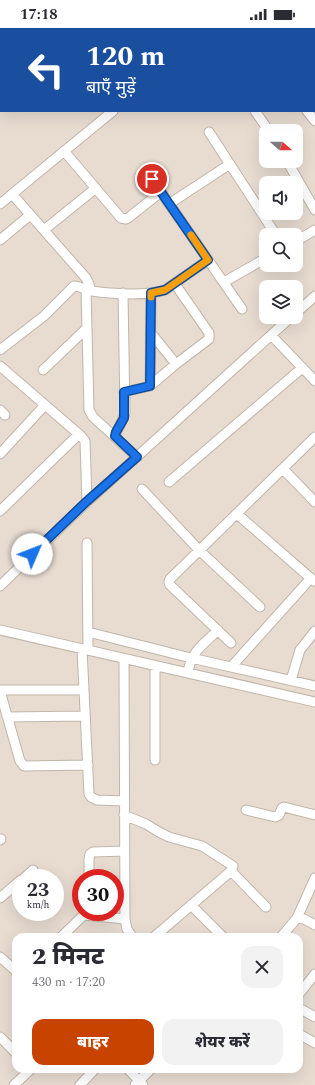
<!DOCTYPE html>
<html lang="hi">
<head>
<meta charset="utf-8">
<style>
  body { margin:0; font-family:Spectral,"Noto Sans Devanagari",serif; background:#f2f2f3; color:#2b2b33; height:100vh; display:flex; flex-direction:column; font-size:15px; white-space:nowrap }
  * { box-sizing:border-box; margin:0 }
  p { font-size:13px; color:#7c7c81 }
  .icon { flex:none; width:22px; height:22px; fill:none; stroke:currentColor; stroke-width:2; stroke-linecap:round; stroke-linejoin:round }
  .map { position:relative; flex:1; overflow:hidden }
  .side { position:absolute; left:12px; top:905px; width:291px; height:140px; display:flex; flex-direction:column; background:#fff; border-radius:12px; box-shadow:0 4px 16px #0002 }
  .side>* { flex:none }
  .hud { position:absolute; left:0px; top:0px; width:315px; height:84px; box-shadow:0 4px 16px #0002; background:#1a4fa0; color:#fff; overflow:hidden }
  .needle { width:26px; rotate:110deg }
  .tools { position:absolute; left:259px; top:96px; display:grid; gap:8px }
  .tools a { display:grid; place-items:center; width:44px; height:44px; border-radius:8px; background:#fff; box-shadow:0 4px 16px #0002; font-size:20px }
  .speed { position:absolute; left:12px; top:841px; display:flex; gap:8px; font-size:20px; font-weight:700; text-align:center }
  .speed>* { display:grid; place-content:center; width:52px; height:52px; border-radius:50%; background:#fff; box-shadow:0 4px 16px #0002; line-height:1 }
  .speed small { font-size:10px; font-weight:400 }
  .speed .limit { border:6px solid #d22; background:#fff; color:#111 }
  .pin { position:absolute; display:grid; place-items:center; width:34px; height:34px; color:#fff; margin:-17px; border:2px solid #fff; border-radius:50%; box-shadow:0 1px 4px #0007 }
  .me { position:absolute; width:44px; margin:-22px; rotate:46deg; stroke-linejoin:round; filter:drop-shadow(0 0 3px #0008) }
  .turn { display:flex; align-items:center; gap:14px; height:84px; padding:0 20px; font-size:18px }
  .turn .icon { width:52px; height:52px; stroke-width:2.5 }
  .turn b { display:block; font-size:28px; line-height:34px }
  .round { display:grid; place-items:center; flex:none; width:42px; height:42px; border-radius:12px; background:#f2f2f3 }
  .headline { display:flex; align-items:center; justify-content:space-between; height:68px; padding:0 20px }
  h1 { font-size:24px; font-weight:800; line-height:30px }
  .button { display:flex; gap:8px; margin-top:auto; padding:8px 20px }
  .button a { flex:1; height:46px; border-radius:12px; background:#c84200; color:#fff; font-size:16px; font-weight:800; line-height:46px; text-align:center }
  .button a+a { background:#f2f2f3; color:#2b2b33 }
  .status { display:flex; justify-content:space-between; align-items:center; height:28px; padding:0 20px; background:#fff; direction:ltr }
  .status svg { height:11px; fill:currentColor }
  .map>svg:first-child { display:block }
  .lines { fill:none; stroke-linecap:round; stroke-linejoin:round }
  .minor-casing { stroke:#c1b5aa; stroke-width:11 }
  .minor { stroke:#fff; stroke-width:9 }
  .route-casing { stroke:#114b97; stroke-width:10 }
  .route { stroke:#1a73e8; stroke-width:7 }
  .slow { stroke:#f59e0b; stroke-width:7 }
</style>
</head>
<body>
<div class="status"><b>17:18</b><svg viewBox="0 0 49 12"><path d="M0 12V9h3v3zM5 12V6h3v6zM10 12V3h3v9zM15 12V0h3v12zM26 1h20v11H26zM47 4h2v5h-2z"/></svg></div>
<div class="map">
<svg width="315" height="1057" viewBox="0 0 315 1057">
  <rect width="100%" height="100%" fill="#e8dcd1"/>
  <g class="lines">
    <!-- minor casing -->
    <g class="minor-casing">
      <path id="minor" d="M63,0H78
        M235,0L236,1
        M291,0L292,1
        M213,1L214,0
        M314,26L315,27
        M314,51L315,50
        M255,83L269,103
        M307,83L315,93
        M209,104L276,207
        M64,123L121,190L126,191L128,190L161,164
        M287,133L315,182
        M152,151L242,281
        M12,166L86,250L89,256L90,262
        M0,176L113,83
        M169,176L230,136
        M44,202L96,160
        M0,212L30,187
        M296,213L315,202
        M224,254L266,230
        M86,261L89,382L93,389L137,429
        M296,285L315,268
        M151,305L176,336
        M271,307L315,353
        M0,322L44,288L74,258C80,258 86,262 92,263C111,266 147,268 165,262L208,232
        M0,338L81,408L85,413L87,474
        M43,342L87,300
        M150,358L151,265
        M124,364L150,358L176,336L209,311V305L175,256
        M0,382L5,387
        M115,409C117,400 123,394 125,385L123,265
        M0,426L45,377
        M283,441L315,474
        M169,454L302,340
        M142,461L199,522L260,579
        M0,483L79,406
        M237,486L314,553
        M87,515L88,622
        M0,558L87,474L291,289
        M0,602L315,674
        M88,604L191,630L315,658
        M231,615L170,557L169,554L170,551L315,409
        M82,621L89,766L91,769L97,772L124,773
        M124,631L125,891L127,901L132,909
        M155,638V732
        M231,639L311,550
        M188,645C191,623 203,617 218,602
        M291,652L300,622L315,603
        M0,662H84
        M0,663L20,733L24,738L88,737
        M7,689L85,688
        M246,782L275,789L279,787L282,780L284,779L315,787
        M124,787L146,796L159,804L169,809L202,818L233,838L231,843L154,909
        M0,812L1,811
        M231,843L266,879
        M24,850L33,842
        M89,850V831L90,826L93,824L124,823
        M0,870L21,852
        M191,877L223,909
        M84,887L125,891
        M297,890L315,850
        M61,909L87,884
        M281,909L297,890L304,891L315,897
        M0,929L16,943
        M299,966L315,946
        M299,980L315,989
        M299,1006L315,1015
        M0,1009L16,1025
        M128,1041L143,1057
        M14,1057L31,1041
        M80,1057L95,1041
        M135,1057L151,1041"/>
    </g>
    <!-- minor -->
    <use href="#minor" class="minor"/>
  </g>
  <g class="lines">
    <!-- route casing -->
    <g class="route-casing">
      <path id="route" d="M32,526L86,474L137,429L115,408L116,404L124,390V364L150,358L151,265L165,262L208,232L152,151"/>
    </g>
    <!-- route -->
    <use href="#route" class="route"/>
    <!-- slow -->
    <path class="slow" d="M151,269V265L165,262L208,232L191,207"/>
  </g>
</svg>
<div class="tools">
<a><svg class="needle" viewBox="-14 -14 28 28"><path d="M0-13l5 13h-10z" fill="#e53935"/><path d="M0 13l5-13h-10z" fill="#7c7c81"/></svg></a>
<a><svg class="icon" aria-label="sound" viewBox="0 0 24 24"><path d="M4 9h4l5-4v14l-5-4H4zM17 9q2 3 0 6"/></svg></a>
<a><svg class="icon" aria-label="search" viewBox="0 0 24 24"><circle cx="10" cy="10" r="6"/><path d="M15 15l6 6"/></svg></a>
<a><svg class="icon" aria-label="layers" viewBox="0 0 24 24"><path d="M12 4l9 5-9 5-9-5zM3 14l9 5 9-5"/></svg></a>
</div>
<div class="speed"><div>23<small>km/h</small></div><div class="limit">30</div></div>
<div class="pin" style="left:152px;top:151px;background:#d93025"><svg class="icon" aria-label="arrive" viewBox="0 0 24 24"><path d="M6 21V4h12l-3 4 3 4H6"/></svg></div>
<svg class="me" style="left:32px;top:526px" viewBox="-20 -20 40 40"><circle r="19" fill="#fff"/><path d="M0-13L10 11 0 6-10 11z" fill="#1a73e8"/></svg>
<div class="hud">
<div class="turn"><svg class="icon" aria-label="left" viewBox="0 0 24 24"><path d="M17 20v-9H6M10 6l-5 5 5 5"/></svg><div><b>120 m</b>बाएँ मुड़ें</div></div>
</div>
<section class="side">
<div class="headline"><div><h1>2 मिनट</h1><p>430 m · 17:20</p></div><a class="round"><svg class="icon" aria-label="close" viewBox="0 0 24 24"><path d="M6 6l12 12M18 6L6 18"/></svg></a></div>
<div class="button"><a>बाहर</a><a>शेयर करें</a></div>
</section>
</div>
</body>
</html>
